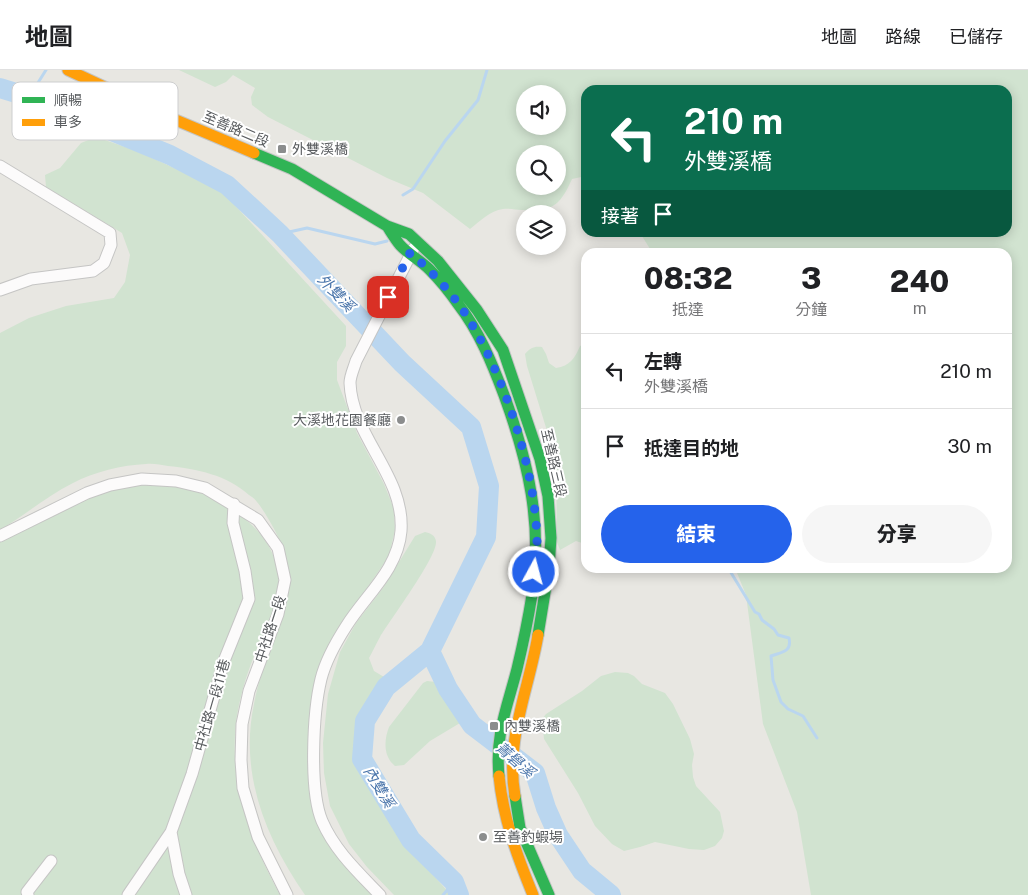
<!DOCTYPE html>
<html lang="zh-TW">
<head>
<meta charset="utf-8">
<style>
  body { margin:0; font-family:"Public Sans","Noto Sans TC",sans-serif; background:#f6f6f6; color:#202124; height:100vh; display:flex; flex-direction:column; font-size:19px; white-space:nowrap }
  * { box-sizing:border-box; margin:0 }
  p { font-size:16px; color:#757577 }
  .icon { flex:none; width:28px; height:28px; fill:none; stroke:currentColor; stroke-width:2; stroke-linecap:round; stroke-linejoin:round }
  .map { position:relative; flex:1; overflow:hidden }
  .drawer { position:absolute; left:581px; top:178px; width:431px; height:325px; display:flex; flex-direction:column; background:#fff; border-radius:15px; box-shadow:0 2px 12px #0003 }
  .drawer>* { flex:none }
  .hud { position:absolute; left:581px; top:15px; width:431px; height:152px; border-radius:15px; box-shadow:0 2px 12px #0003; background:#0b6e4f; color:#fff; overflow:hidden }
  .tools { position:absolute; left:516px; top:15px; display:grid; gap:10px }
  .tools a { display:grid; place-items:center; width:50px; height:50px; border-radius:50%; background:#fff; box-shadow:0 2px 12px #0003; font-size:25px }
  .pin { position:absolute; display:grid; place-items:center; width:42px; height:42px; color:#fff; margin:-21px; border-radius:10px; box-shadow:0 2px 8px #0006 }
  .me { position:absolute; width:55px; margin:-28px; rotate:7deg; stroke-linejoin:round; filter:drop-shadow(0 0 4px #0008) }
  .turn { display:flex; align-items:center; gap:18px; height:105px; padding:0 20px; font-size:22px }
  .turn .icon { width:65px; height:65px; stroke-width:2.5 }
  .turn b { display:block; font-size:35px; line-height:42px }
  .then { display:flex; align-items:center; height:48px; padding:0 20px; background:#0003; gap:10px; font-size:19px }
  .eta { display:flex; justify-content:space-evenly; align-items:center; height:85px; text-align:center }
  .eta b { font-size:30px; font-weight:800; line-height:35px }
  .button { display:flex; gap:10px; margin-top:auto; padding:10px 20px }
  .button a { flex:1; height:58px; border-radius:30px; background:#2563eb; color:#fff; font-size:20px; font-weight:800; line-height:58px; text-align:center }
  .button a+a { background:#f6f6f6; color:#202124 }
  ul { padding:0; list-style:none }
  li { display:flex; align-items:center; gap:15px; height:75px; padding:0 20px; border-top:1px solid #e0e0e0 }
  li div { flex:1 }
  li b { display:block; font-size:19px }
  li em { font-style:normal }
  header { display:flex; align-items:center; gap:30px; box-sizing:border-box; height:70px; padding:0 25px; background:#fff; border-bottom:1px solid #e0e0e0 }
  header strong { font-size:24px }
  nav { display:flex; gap:28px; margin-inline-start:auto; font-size:18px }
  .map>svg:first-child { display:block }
  .green { fill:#d1e3d0; fill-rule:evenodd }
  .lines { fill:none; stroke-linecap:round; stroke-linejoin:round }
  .stream { stroke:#bad6ef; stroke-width:3 }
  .river { stroke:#bad6ef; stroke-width:20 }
  .street-casing { stroke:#c5c5c4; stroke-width:13 }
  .fast-casing { stroke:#c4c5c4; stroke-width:13 }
  .slow-casing { stroke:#c4c5c4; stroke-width:13 }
  .street { stroke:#fcfbfb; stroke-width:11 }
  .fast { stroke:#30b455; stroke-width:11 }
  .slow { stroke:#ff9f0a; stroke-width:11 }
  .route { stroke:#2563eb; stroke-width:9; stroke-dasharray:0 16.2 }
  .poi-dot { fill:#8b8d8d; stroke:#fff; stroke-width:2 }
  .labels { text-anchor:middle; stroke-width:4; stroke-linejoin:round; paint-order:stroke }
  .street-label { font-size:14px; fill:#595c5f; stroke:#fff }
  .poi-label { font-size:14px; fill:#595c5f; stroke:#fff; text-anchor:start }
  .water-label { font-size:15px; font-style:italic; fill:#4a75ab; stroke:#fff }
  .key { fill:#fff; stroke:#cdcecf; stroke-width:1 }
  .key-label { font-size:14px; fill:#595c5f }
</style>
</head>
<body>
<header>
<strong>地圖</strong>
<nav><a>地圖</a><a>路線</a><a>已儲存</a></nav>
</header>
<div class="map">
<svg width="1028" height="825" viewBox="0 0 1028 825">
  <rect width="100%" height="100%" fill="#e8e7e2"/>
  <!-- green -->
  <path class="green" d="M179,0H1028V825H811L797,742L763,654L746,525L735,498H1008V182H652L640,163L1008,162V20H586V106L572,109C560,136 552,142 522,140C516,140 509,138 503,139C490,141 480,151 470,159L423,123L387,108L268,47L252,35L251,27L255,18L233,5L226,12L215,17ZM525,24H558V56H525ZM525,84H558V116H525Z
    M96,67L137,81L220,119L346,256V276L337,292V310L357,363L384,414L394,439L395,460L389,486L361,527L314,623L324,761L338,788L373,825H305C266,768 239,704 254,634C258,611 267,590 272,568C276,552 276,536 278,520C280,507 283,494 283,482C283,472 264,440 257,432C255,429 252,427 249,425C227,405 197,399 168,396C161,395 153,393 146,394C122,395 94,402 73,413C47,426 25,445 0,460V263L29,248L66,236L114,228L125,212L130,185L122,163L46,117L45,105L60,98L81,73Z
    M586,273V473L585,474L576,471L560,480L557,472L556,390L527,296L525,284C530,278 534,276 542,277L546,284L549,293L556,298C570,296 575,288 580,276Z
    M134,414C179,414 203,418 240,445C272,469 287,501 274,541C269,556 260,571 254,586C246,606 239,630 236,652C229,714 251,772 280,825H0V471L109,418Z
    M425,462C430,463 435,465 436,471C438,486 390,550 380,567C376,574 373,581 369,588L374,601L384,607L380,620L369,634L363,650L358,667L357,683L364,703L410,779L451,825H394L367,797L349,774L330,736L324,703L323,673L328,624L340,582L356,553L383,518L415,466Z
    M615,602L628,603L634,606L642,614L665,623L673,634L690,669L694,684L692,695L693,707L696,716L720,742L724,761L722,768L715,776L704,780L689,779L655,772L640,777L624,781L612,774L595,756L578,723L544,669L542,649L546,644L582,621L601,606Z
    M427,611L436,612L439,614L463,649L460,653L430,671L404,695L395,696C383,686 384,670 389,657L423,613Z"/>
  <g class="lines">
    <!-- stream -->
    <path class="stream" d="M29,27L46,0
      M403,125L413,119L445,71L478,30L487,0
      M280,164L307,158L375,174L387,171
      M731,498L730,501L755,542L759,544L762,550L774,559L778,565L789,568C792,582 782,582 771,586L773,610L781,632L788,639L803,646L817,668
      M443,825L454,812"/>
    <!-- river -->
    <path class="river" d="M0,18L29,27L170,85L227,115L280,164L402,293L471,357L489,416L486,467L430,581L386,617L365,651L362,689L411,770L454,812L459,825
      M430,581L448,619L472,655L535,703L546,738L558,765L582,801L611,825"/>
    <!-- street casing -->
    <g class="street-casing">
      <path id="street" d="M0,96L110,163L111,175L104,193L93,201L31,209L0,220
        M0,466L87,423L110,415L142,409L176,411L205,418L258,450L278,478L285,510L278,544L249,621L242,654L241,690L243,718L258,767L287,825
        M171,762L179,804L186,825
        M28,825L27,822L51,791
        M128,825L171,762L192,704L224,591L249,529L245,501L233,453L234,434
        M380,825C358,802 335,781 322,751C309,720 313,642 321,609C326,589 336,572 347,555C366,525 398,499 401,461C405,406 352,367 350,313C350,306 354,298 356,291L414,178"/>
    </g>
    <!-- fast casing -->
    <g class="fast-casing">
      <path id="fast" d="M254,83L292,99L387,156L409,164L438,191L477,240L503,280L540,389L548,426L551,468L549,498L538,565
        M387,156C391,162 395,169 400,175C408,184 420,190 429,199C440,210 449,221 458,234C479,261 492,293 504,325C528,391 543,454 532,525C528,550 523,574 517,599C507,638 495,664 499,706
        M515,726L520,758L549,825"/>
    </g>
    <!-- slow casing -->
    <g class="slow-casing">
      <path id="slow" d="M68,0L171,48L254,83
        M499,706C503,748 517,786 533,825
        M515,726C505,670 529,619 538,565"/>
    </g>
    <!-- street -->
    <use href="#street" class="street"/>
    <!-- fast -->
    <use href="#fast" class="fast"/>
    <!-- slow -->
    <use href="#slow" class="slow"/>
  </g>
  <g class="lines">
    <!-- route -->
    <path class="route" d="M388,227L410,183C431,200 454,225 468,248C505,307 536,402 537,472C537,482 535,492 534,502"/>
  </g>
  <!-- markers -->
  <g class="poi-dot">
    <rect x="277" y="74" width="10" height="10" rx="2.5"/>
    <circle cx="401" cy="350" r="5"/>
    <rect x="489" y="651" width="10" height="10" rx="2.5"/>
    <circle cx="483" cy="767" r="5"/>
  </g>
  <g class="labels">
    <!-- street labels -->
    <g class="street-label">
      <text transform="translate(236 59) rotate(23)" y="5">至善路二段</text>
      <text transform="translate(554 393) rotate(77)" y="5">至善路三段</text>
      <text transform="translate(270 559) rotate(-72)" y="5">中社路一段</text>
      <text transform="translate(212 635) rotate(-74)" y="5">中社路一段11巷</text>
    </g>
    <!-- poi labels -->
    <g class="poi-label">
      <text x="292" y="84">外雙溪橋</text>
      <text x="391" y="355" text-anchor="end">大溪地花園餐廳</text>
      <text x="504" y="661">內雙溪橋</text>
      <text x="493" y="772">至善釣蝦場</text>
    </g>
    <!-- water labels -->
    <g class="water-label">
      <text transform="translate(336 223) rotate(46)" y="5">外雙溪</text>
      <text transform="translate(515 690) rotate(41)" y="5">菁礐溪</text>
      <text transform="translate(379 717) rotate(59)" y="5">內雙溪</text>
    </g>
  </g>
  <!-- legend -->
  <rect x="12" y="12" width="166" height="58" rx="8" class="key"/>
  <rect x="22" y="27" width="23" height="6" fill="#30b455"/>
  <rect x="22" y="49" width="23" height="7" fill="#ff9f0a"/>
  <g class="key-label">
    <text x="54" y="35">順暢</text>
    <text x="54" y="57">車多</text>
  </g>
</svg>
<div class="tools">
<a><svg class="icon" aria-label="sound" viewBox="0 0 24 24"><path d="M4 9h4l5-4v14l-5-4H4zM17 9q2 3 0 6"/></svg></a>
<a><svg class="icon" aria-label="search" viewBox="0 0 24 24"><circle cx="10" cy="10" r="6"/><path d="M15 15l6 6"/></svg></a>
<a><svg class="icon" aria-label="layers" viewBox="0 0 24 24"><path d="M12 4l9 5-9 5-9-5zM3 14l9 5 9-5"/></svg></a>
</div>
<div class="pin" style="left:388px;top:227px;background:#d93025"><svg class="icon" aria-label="arrive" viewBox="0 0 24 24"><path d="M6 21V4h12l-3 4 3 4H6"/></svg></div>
<svg class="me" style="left:534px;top:502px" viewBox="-20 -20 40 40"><circle r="17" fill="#2563eb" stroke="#fff" stroke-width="3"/><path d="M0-11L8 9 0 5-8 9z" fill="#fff"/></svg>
<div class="hud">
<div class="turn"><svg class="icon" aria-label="left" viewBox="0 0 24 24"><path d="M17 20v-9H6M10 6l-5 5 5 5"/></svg><div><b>210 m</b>外雙溪橋</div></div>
<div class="then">接著<svg class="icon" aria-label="arrive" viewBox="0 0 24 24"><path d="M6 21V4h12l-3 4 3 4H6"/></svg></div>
</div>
<section class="drawer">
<div class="eta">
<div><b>08:32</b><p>抵達</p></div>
<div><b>3</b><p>分鐘</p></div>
<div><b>240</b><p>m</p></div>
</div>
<ul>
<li><svg class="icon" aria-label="left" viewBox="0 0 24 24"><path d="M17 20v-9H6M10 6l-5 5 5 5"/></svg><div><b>左轉</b><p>外雙溪橋</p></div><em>210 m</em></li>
<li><svg class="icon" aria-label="arrive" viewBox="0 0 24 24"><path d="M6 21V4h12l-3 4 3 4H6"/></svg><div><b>抵達目的地</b></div><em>30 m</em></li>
</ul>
<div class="button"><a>結束</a><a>分享</a></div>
</section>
</div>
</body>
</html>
